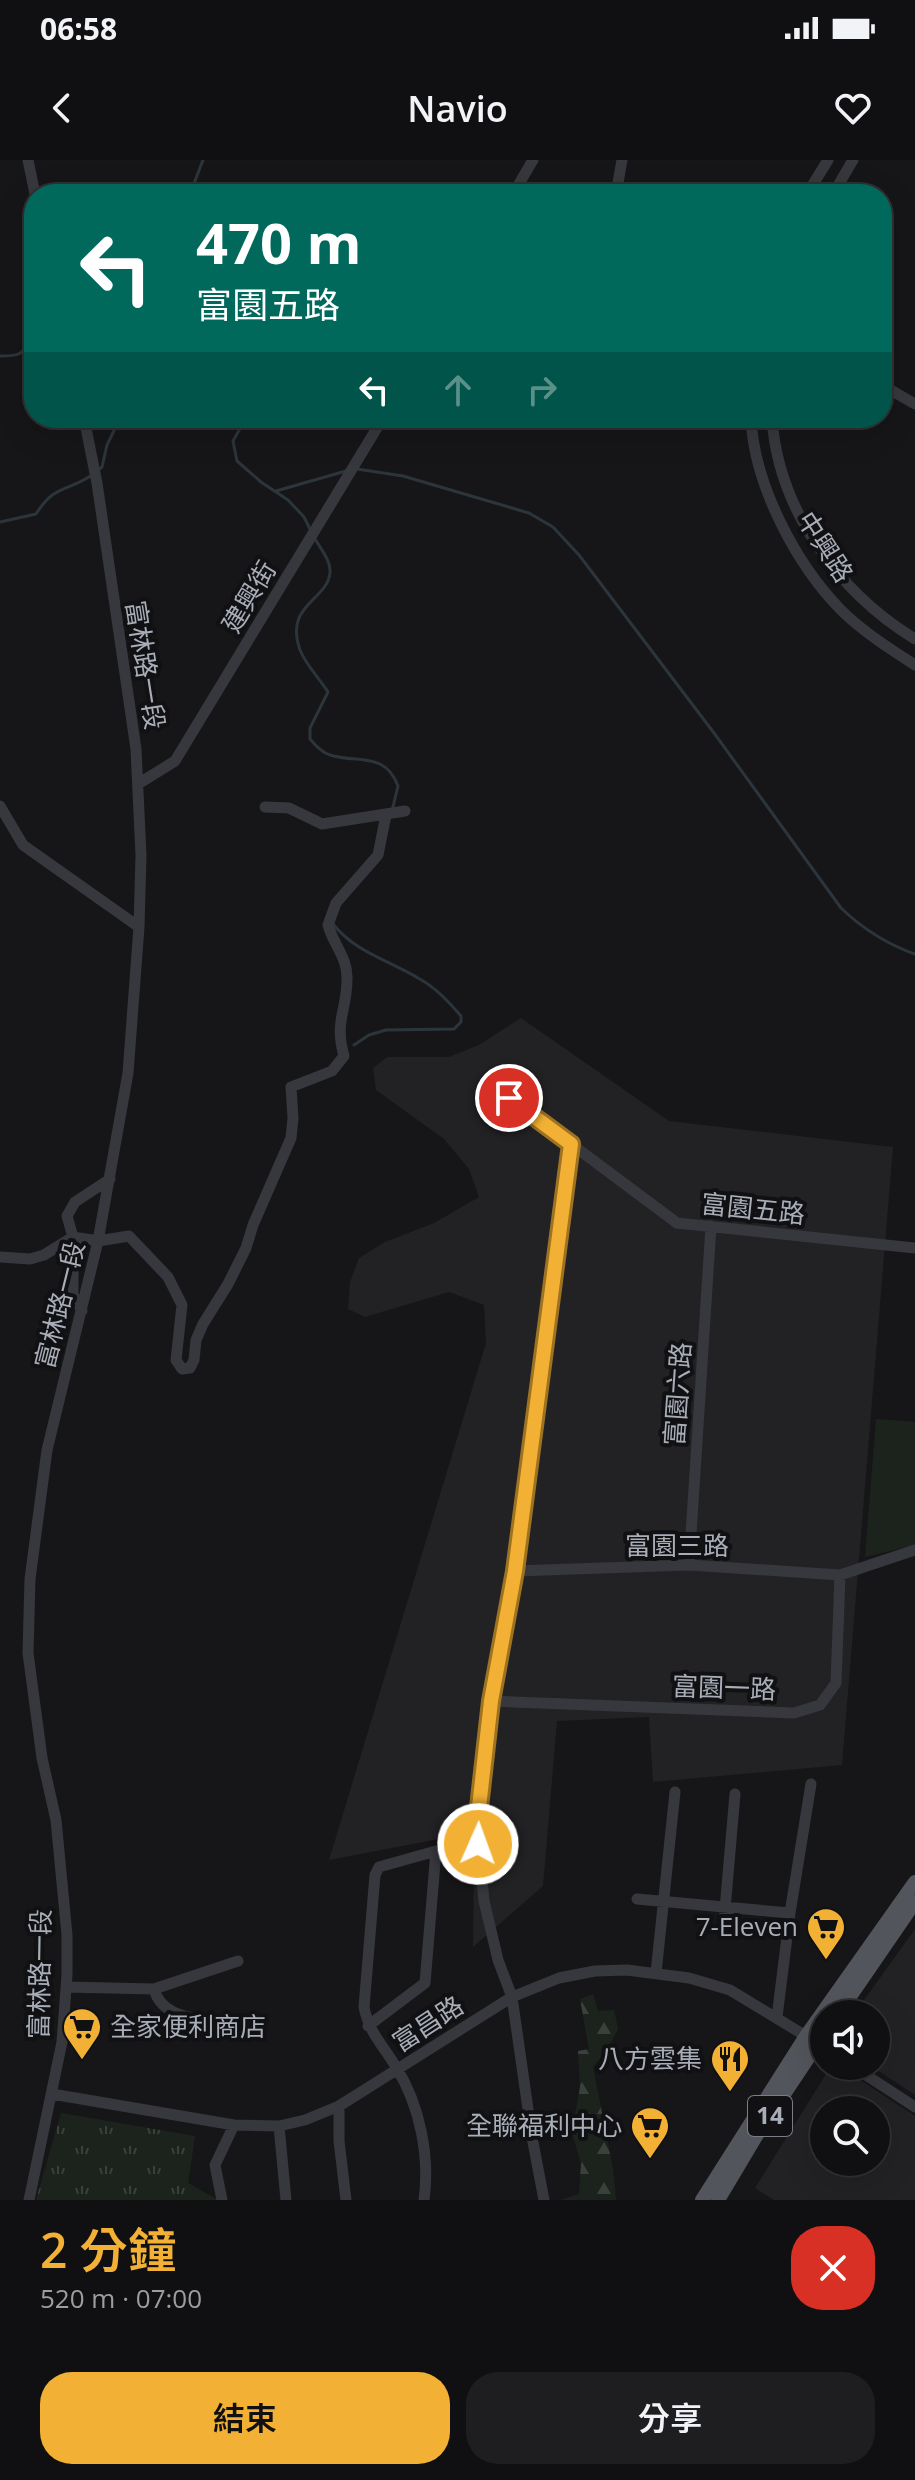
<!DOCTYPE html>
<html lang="zh-TW">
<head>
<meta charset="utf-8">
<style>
  body { margin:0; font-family:"Open Sans","Noto Sans TC",sans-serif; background:#1e1e20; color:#f1f3f6; height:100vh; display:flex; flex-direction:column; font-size:30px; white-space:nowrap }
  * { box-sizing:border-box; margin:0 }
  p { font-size:26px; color:#9c9d9f }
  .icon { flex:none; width:44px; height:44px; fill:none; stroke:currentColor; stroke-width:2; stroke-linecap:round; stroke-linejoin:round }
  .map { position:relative; height:2040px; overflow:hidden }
  .sheet { display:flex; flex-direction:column; background:#101012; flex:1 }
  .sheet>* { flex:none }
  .hud { position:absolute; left:24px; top:24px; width:868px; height:244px; border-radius:32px; box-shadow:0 8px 32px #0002,0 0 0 2px #303032; background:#00695c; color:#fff; overflow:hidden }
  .buttons { position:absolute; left:810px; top:1840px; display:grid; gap:16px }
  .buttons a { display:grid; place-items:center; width:80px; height:80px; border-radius:50%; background:#101012; box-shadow:0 8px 32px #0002,0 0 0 2px #303032; font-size:40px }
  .pin { position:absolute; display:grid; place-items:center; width:68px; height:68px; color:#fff; margin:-34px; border:4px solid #fff; border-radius:50%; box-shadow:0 2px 8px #0007 }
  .me { position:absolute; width:88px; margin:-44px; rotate:2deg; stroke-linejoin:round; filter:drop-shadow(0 0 6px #0008) }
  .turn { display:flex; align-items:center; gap:28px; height:168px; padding:0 40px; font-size:36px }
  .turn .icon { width:104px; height:104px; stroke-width:2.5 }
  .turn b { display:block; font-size:56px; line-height:68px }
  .lanes { display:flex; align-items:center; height:76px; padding:0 40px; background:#0003; justify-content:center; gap:40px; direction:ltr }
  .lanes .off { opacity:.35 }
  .round { display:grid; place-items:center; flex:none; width:84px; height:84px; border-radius:32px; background:#1e1e20 }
  .overview { display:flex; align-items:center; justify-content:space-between; height:136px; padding:0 40px }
  h1 { font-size:48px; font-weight:600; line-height:60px; color:#f2b134 }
  .primary-button { display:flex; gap:16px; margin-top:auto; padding:16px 40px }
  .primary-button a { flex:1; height:92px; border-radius:32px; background:#f2b134; color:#111; font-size:32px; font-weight:600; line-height:92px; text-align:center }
  .primary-button a+a { background:#1e1e20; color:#f1f3f6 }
  .status { display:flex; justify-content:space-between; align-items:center; height:56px; padding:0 40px; background:#101012; direction:ltr }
  .status svg { height:22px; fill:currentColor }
  header { display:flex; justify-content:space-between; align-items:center; height:104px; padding:0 40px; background:#101012; font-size:36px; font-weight:600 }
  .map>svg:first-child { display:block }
  .built { fill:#222225; fill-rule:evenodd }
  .grass { fill:url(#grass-tufts) }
  .forest { fill:url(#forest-firs) }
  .park { fill:#1c231d }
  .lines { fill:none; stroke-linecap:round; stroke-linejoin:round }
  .stream { stroke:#2c353c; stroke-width:3 }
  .minor { stroke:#37383d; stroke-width:11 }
  .major { stroke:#53555c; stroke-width:14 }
  .route-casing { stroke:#9d7322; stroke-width:20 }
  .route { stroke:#f2b134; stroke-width:14 }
  .labels { text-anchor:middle; stroke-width:8; stroke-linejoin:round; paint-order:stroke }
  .shield { fill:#111113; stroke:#7b7e86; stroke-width:2 }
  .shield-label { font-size:24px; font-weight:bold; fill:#a8adb8 }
  .street-label { font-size:26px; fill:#a8adb8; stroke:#111113 }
  .poi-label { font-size:26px; fill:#a8adb8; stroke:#111113; text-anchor:end }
</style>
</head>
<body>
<div class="status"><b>06:58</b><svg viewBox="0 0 49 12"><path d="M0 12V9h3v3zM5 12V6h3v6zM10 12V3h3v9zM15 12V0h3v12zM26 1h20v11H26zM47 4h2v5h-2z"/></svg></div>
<header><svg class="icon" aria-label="back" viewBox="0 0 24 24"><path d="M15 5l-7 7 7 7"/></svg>Navio<svg class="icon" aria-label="heart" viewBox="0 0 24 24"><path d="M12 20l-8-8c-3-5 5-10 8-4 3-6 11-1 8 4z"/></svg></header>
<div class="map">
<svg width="915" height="2040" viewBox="0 0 915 2040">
  <defs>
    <pattern id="grass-tufts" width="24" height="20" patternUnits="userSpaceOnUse" patternTransform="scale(2)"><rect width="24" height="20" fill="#1c231d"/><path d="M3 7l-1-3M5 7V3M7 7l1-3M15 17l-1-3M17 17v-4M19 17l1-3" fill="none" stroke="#3a403c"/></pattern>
    <pattern id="forest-firs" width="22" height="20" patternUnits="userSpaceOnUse" patternTransform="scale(2)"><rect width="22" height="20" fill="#1c231d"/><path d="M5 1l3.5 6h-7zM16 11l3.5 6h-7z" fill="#3a403c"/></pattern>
  </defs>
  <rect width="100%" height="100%" fill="#161618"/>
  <!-- built -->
  <path class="built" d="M521,858L669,961L893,987L842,1605L653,1622L649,1557L557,1561L543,1726L473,1787L474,1698L449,1677L329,1700L486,1183L484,1145L449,1132L365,1157L348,1149L350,1122L359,1098L385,1082L434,1063L479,1037L469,1009L444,979L376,930L373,908L387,897H449L479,885Z
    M915,1769V1935L871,1906H876V1854H854Z
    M831,1906H839L915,1956V2040H774L755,2028ZM876,1950V2002H824V1950Z"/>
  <!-- grass -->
  <path class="grass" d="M61,1953L195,1976L188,2023L218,2040H36Z"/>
  <!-- forest -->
  <path class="forest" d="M593,1834L598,1851L614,1850L618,1869L608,1888L593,1907L613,2009L616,2040H561L579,2034L581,2004L572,1972L580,1927L578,1891L589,1889L580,1839Z"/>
  <!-- park -->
  <path class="park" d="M876,1259L915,1262V1385L865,1397Z"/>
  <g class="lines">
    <!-- stream -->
    <path class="stream" d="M190,34L203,0
      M0,196C22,196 22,194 34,176
      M246,258L233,281L237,301L261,322L288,340L304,357L310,369
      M357,309L403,316L529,353L553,367L579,395L714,573L841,748C863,769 886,784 915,794
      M98,310L102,307L107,285L120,258
      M276,331L346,311
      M0,362L36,354C55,324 67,332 92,315
      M315,379C321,389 331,401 330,413C327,441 284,444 300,490C306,505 319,518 328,532L310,568V579C315,585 323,593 330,595C358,604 385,591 398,626L392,651
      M333,764C355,792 388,800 418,818C435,827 448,841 461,856V862L454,869L386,870L369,875L354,885"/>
    <!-- minor -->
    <path class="minor" d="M28,0L35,34
      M513,34L533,0
      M616,34L622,0
      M807,34L828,0
      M833,34L853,0
      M882,225L915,244
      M751,258C754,324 795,403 841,450C862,471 890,489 915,505
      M772,258C778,349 838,432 915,479
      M138,624L175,601L383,258
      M0,646L23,685L139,767
      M265,647L289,648L322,664L405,651
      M488,922L677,1063L915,1088
      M0,1097L30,1099L44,1095L73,1077L98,1081L129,1076L168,1117L182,1145L176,1200L182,1209L190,1208L194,1200L196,1180L203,1164L228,1124L246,1088L253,1065L291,978L293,958L291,927L332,911L344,896C334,861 347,851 347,819C348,798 333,784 328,765L336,743L378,695L386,655
      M82,1151L73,1135V1077L67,1056L75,1042L110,1019
      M689,1405L711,1066
      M515,1411L689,1405L840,1415L915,1390
      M491,1541L794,1553L820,1545L836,1523L840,1415
      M637,1739L790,1753
      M723,1772L735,1634
      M656,1813L675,1632
      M66,1827L154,1829L238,1801
      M154,1829C162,1858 194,1857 219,1863
      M777,1857L790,1753L811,1624
      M368,1866L425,1823L436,1691L379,1707L375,1715L364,1847C369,1873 383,1885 396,1907C420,1945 430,1997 424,2040
      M852,1906L915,1947
      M52,1934L234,1965L279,1966L305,1960L339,1946L512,1837L559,1818L595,1811L627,1810L689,1818L730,1830L824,1887
      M339,1946V1981L346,2040
      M279,1966L286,2040
      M29,2040L62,1882L67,1815V1775L56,1660L42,1598L28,1493L30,1419L47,1290L98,1081L128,913L139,767L141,695L136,589L97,323L84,258
      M222,2040L215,2005L234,1965
      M544,2040L532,1977L512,1837L498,1800L484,1741L477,1665L491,1541L515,1411L571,984"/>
    <!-- major -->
    <path class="major" d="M838,1854L915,1742
      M702,2040L806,1876L915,1722
      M718,2040L758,1973L824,1874"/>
  </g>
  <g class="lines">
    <!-- route casing -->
    <g class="route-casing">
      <path id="route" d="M478,1684L477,1665L491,1541L515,1411L571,984L509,938"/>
    </g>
    <!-- route -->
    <use href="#route" class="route"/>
  </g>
  <!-- icons -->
  <defs>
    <g id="supermarket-pin" transform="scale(2)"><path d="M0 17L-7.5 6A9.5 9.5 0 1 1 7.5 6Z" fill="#f2b134" stroke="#111113"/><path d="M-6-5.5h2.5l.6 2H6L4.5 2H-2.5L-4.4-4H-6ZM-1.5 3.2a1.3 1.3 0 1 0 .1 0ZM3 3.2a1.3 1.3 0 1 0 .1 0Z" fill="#111"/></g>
    <g id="restaurant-pin" transform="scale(2)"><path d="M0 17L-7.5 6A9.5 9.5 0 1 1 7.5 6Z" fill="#f2b134" stroke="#111113"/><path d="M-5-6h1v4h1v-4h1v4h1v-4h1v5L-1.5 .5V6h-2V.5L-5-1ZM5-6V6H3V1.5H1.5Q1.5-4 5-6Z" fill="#111"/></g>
  </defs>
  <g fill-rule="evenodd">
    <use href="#supermarket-pin" x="826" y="1767"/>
    <use href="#supermarket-pin" x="82" y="1867"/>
    <use href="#restaurant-pin" x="730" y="1899"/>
    <use href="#supermarket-pin" x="650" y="1966"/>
  </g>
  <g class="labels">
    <!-- shield labels -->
    <rect class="shield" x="748" y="1936" width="44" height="40" rx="6"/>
    <g class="shield-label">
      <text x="770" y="1964">14</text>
    </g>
    <!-- street labels -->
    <g class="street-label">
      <text transform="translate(825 387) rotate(57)" y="9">中興路</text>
      <text transform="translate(249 437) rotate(-59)" y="9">建興街</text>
      <text transform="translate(145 505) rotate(81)" y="9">富林路一段</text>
      <text transform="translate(753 1049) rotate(6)" y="9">富園五路</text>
      <text transform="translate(60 1145) rotate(-76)" y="9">富林路一段</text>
      <text transform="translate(678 1234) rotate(-86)" y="9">富園六路</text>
      <text x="677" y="1395">富園三路</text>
      <text transform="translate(724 1528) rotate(2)" y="9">富園一路</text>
      <text transform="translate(40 1814) rotate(-89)" y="9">富林路一段</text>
      <text transform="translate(428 1864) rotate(-33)" y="9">富昌路</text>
    </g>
    <!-- poi labels -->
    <g class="poi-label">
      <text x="798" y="1776">7-Eleven</text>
      <text x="110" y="1876" text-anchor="start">全家便利商店</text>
      <text x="702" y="1908">八方雲集</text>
      <text x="622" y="1975">全聯福利中心</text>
    </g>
  </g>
</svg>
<div class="buttons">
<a><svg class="icon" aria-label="sound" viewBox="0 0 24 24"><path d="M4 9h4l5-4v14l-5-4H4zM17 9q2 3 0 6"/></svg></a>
<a><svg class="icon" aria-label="search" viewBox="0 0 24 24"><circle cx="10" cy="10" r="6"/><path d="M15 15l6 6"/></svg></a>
</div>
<div class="pin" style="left:509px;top:938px;background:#d93025"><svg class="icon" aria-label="arrive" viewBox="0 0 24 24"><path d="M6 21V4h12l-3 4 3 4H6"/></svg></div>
<svg class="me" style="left:478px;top:1684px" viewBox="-20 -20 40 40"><circle r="17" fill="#f2b134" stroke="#fff" stroke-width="3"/><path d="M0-11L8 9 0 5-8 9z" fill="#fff"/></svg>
<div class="hud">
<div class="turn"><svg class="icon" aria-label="left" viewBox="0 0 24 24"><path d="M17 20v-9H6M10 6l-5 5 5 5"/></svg><div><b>470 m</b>富園五路</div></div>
<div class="lanes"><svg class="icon" aria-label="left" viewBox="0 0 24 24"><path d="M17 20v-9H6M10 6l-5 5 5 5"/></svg><svg class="icon off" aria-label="ahead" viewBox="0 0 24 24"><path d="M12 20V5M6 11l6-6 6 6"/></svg><svg class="icon off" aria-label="right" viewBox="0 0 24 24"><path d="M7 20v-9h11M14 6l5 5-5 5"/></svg></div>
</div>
</div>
<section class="sheet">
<div class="overview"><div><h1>2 分鐘</h1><p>520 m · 07:00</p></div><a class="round" style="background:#d93025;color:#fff"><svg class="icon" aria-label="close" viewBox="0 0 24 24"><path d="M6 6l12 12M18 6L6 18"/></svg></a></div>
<div class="primary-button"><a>結束</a><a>分享</a></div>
</section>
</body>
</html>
